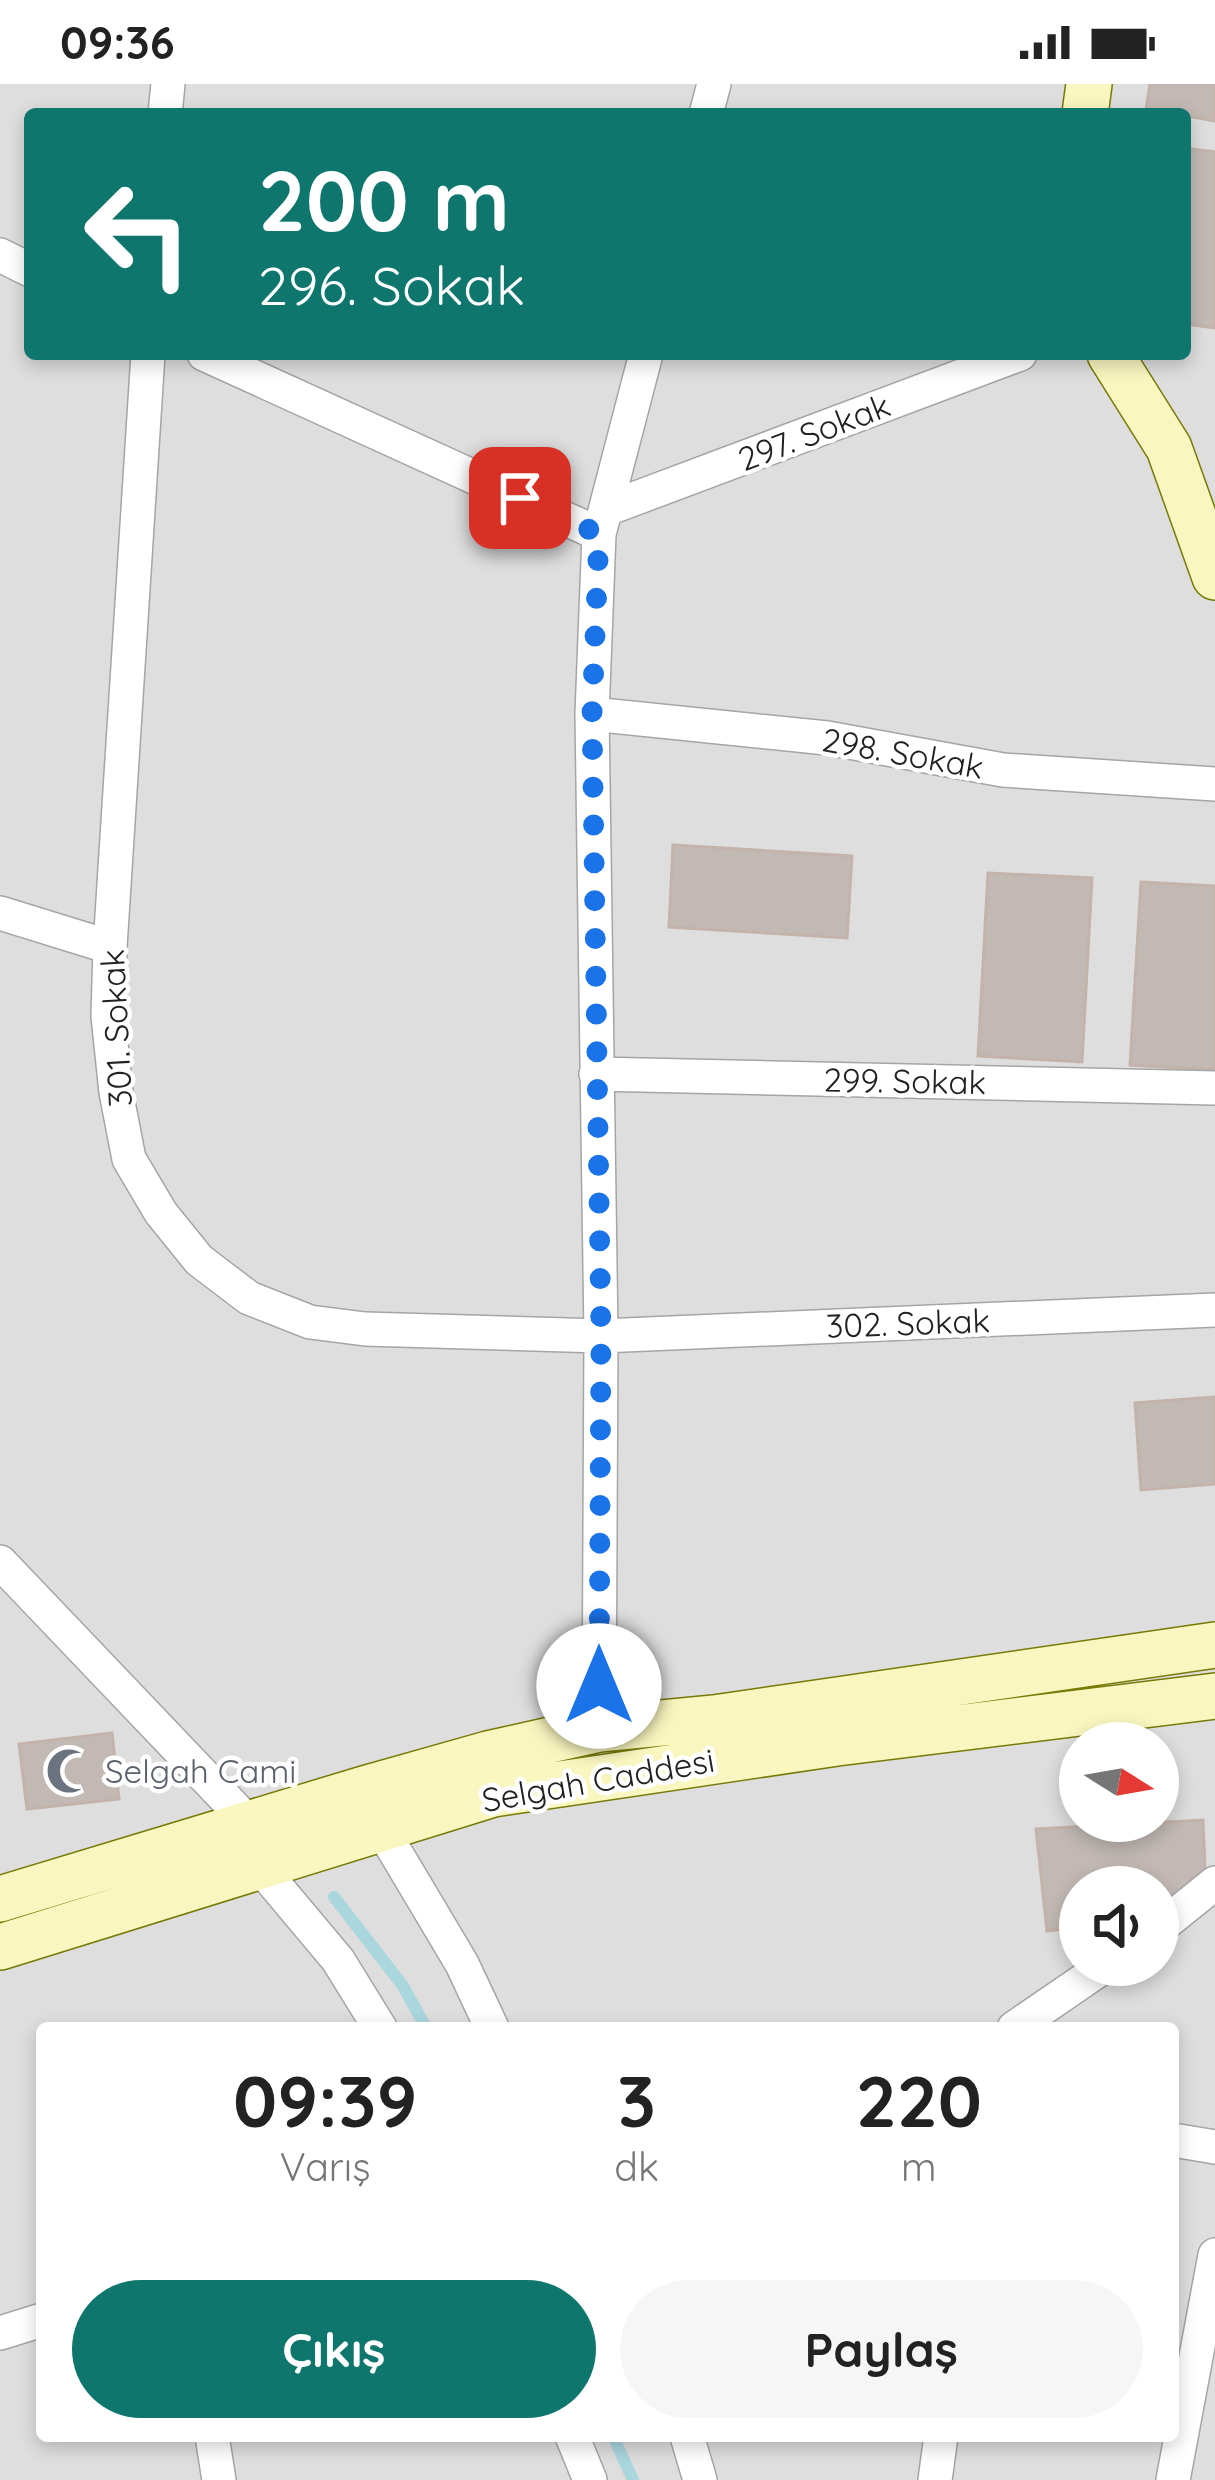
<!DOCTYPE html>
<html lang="tr">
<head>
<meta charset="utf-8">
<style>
  body { margin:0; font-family:Quicksand,sans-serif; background:#f6f6f6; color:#222; height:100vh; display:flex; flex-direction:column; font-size:45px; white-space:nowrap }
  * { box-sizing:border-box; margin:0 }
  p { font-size:39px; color:#767676 }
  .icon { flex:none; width:66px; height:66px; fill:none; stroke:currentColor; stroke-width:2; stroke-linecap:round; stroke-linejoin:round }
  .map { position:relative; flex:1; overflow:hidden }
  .side { position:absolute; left:36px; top:1938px; width:1143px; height:420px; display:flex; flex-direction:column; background:#fff; border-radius:12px; box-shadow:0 6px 18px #0003 }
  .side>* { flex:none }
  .banner { position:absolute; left:24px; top:24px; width:1167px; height:252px; border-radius:12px; box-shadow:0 6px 18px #0003; background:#0f766e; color:#fff; overflow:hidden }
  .needle { width:78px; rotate:101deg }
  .fabs { position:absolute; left:1059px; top:1638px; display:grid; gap:24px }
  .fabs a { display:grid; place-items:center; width:120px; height:120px; border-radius:50%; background:#fff; box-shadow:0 6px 18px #0003; font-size:60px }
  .pin { position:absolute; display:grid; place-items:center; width:102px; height:102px; color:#fff; margin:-51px; border-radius:24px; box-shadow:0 6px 18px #0006 }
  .me { position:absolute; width:132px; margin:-66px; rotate:0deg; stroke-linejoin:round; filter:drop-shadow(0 0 9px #0008) }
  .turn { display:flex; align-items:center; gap:42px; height:252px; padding:0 36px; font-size:54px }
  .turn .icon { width:156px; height:156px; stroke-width:2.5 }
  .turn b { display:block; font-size:84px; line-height:102px }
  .eta { display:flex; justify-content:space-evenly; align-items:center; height:204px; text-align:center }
  .eta b { font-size:72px; font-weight:800; line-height:84px }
  .cta { display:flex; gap:24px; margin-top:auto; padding:24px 36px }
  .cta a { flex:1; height:138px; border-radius:72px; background:#0f766e; color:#fff; font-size:48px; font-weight:800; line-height:138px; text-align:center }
  .cta a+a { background:#f6f6f6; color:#222 }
  .status { display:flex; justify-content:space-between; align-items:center; height:84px; padding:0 60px; background:#fff; direction:ltr }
  .status svg { height:33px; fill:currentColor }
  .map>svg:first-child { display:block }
  .residential { fill:#dfdede; fill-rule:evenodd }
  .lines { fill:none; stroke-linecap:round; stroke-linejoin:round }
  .stream { stroke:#aad6de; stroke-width:12 }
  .building { fill:#c2b9b4; stroke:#c3b3ab; stroke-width:3 }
  .street-casing { stroke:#a5a5a5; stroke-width:36 }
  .secondary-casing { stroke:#777a07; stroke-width:48 }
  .street { stroke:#fff; stroke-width:33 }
  .secondary { stroke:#f9f7bf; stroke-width:45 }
  .route { stroke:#1a73e8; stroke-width:21; stroke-dasharray:0 37.8 }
  .labels { text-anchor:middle; stroke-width:9; stroke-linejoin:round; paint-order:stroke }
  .street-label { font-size:33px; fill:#212121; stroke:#fff }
  .worship-label { font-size:33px; fill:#5b616d; stroke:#fff; text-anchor:start }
</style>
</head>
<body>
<div class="status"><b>09:36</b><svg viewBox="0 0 49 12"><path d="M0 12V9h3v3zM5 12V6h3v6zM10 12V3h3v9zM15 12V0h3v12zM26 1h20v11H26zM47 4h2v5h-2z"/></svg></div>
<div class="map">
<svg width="1215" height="2396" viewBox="0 0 1215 2396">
  <rect width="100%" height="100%" fill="#f1ede8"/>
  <!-- residential -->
  <path class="residential" d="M0,0H1215V2396H0ZM30,30H1185V270H30ZM1080,1659H1158V1737H1080ZM1080,1803H1158V1881H1080ZM42,1944H1173V2352H42Z"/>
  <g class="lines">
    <!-- stream -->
    <path class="stream" d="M334,1813L403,1902L426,1944
      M613,2352L633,2396"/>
  </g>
  <!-- building -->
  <path class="building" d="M1150,0H1215V37L1146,25Z
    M1185,64L1215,68V244L1185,240Z
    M673,761L852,772L847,854L669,843Z
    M988,789L1092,794L1082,978L978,972Z
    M1141,798L1215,802V986L1130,981Z
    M1215,1313V1400L1141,1406L1135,1319Z
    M112,1649L119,1715L27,1725L19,1660Z
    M1203,1736L1205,1785L1183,1816L1158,1836V1803H1080V1843L1047,1847L1036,1745Z"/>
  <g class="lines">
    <!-- street casing -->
    <g class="street-casing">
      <path id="street" d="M165,30L168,0
        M706,30L714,0
        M0,171L30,186
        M148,270L110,863L108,932L116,1008L129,1075L161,1129L199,1176L249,1214L310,1238L365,1245L601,1252L1215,1226
        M204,270L599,450
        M607,425L1020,270
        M592,630L827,654L1003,686L1215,700
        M0,829L110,863
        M596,990L1215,1004
        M0,1478L249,1739
        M599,1645L601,1252L592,630L599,450L646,270
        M381,1744L462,1880L492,1944
        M260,1783L338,1876L380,1944
        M1158,1845L1215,1799
        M1014,1944L1106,1881
        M1173,2056L1215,2063
        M0,2249L42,2236
        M212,2352L219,2396
        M572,2352L590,2396
        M687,2352L700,2396
        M935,2396L941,2352
        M1173,2396L1215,2171"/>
    </g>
    <!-- secondary casing -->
    <g class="secondary-casing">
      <path id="secondary" d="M1085,30L1089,0
        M1110,270L1169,364L1215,493
        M0,1815L364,1705L488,1670L599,1645L714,1634L1215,1561
        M0,1863L493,1710L837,1659L1215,1612"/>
    </g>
    <!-- street -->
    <use href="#street" class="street"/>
    <!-- secondary -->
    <use href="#secondary" class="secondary"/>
  </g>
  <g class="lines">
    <!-- route -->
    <path class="route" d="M520,414L599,450L592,630L601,1252L599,1602"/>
  </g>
  <!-- icons -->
  <defs>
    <g id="mosque-bare" transform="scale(3.6)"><path d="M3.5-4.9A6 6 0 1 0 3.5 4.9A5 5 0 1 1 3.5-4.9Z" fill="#6b7280" stroke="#fff" stroke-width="2.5" paint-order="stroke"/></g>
  </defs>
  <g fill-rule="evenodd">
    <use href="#mosque-bare" x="69" y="1687"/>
  </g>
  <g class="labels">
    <!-- street labels -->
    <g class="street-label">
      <text transform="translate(814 348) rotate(-21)" y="12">297. Sokak</text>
      <text transform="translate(903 669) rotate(10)" y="12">298. Sokak</text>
      <text transform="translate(116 944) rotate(-93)" y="12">301. Sokak</text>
      <text transform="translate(905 997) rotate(1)" y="12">299. Sokak</text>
      <text transform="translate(908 1239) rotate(-2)" y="12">302. Sokak</text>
      <text transform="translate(598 1696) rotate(-10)" y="12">Selgah Caddesi</text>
    </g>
    <!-- worship labels -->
    <g class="worship-label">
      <text x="105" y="1699">Selgah Cami</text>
    </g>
  </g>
</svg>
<div class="fabs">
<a><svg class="needle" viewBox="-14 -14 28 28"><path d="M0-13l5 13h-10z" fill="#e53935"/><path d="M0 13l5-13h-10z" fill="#767676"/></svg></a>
<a><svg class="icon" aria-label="sound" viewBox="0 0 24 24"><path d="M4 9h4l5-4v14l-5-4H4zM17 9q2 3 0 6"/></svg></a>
</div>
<div class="pin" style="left:520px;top:414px;background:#d93025"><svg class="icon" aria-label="arrive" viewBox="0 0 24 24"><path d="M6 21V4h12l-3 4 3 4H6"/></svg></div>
<svg class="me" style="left:599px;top:1602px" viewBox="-20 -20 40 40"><circle r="19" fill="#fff"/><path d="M0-13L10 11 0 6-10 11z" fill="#1a73e8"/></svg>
<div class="banner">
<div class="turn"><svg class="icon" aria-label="left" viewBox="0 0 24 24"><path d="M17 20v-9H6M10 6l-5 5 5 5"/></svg><div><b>200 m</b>296. Sokak</div></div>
</div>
<section class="side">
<div class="eta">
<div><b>09:39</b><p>Varış</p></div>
<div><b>3</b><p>dk</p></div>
<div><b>220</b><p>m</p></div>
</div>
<div class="cta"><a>Çıkış</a><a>Paylaş</a></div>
</section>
</div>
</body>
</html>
